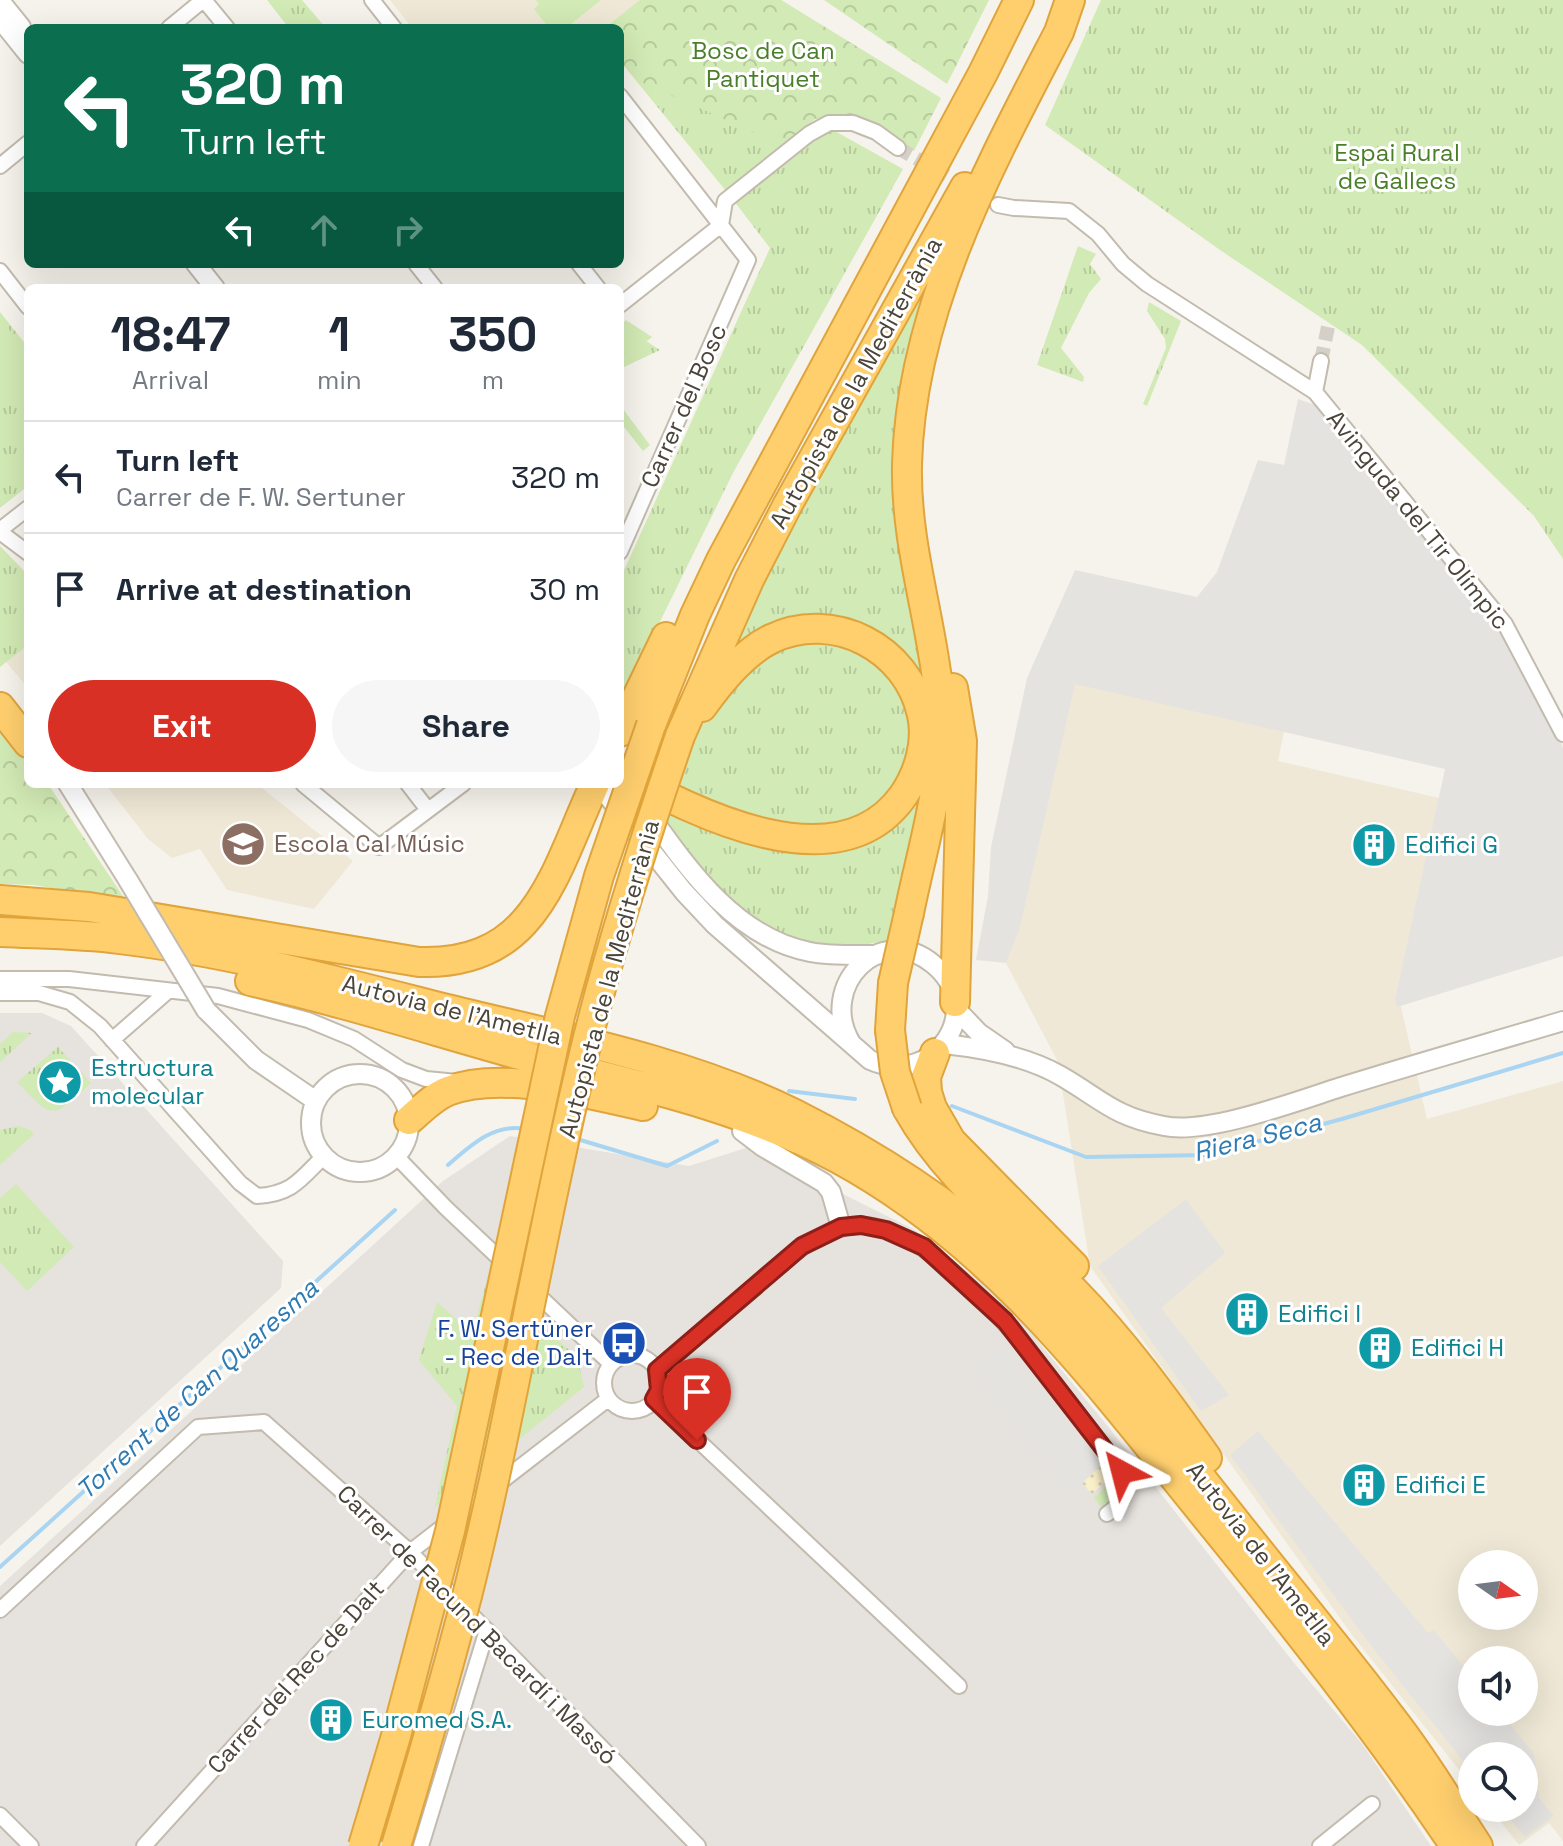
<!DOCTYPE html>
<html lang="en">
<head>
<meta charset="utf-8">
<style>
  body { margin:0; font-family:"Space Grotesk",sans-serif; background:#f6f6f7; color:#1f2937; height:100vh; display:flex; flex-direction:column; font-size:30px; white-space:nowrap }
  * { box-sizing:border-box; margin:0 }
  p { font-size:26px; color:#747a83 }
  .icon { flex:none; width:44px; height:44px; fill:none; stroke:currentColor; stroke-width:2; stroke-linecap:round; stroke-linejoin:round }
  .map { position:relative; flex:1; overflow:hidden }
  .side { position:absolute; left:24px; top:284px; width:600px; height:504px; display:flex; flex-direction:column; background:#fff; border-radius:12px; box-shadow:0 8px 32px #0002 }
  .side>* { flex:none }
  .hud { position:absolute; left:24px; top:24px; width:600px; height:244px; border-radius:12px; box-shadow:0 8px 32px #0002; background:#0b6e4f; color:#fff; overflow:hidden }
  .needle { width:52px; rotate:104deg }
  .buttons { position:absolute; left:1458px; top:1550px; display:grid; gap:16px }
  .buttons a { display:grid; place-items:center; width:80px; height:80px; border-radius:50%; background:#fff; box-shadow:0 8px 32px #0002; font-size:40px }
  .pin { position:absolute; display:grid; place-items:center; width:68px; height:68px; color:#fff; margin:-82px -34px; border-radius:50% 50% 50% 0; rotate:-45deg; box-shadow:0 0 8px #0007 }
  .pin .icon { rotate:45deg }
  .me { position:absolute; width:88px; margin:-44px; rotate:322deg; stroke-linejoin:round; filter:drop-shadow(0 0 6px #0008) }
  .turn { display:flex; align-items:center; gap:28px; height:168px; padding:0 24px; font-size:36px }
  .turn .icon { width:104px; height:104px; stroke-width:2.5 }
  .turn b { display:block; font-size:56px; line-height:68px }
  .lanes { display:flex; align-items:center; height:76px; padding:0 24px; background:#0003; justify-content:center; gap:40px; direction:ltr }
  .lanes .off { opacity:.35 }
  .eta { display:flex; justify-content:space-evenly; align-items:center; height:136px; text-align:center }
  .eta b { font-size:48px; font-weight:700; line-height:56px }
  .cta { display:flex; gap:16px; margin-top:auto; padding:16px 24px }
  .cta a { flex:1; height:92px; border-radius:48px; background:#d93025; color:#fff; font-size:32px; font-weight:700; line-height:92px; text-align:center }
  .cta a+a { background:#f6f6f7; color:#1f2937 }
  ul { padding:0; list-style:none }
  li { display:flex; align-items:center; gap:24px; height:112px; padding:0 24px; border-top:2px solid #e0e1e3 }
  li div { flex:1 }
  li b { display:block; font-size:30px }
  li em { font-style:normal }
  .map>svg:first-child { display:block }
  .industrial { fill:#e6e2dd }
  .education { fill:#efe8d6; fill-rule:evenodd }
  .grass { fill:url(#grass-tufts) }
  .forest { fill:url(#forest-crowns) }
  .sand { fill:url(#sand-dots) }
  .garden { fill:#d2eab5 }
  .parking { fill:#e5e3e0 }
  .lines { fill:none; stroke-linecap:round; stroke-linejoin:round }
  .stream { stroke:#a9d4f2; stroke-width:4 }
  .minor-tunnel { stroke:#d4d0c8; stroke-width:14; stroke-dasharray:14 7; stroke-linecap:butt }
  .minor-casing { stroke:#c2bbae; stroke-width:18 }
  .tertiary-casing { stroke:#c2bbae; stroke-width:22 }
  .motorway-casing { stroke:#e0a43c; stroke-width:32 }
  .minor { stroke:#fff; stroke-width:14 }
  .tertiary { stroke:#fff; stroke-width:18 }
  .motorway { stroke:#ffcf6e; stroke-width:28 }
  .tertiary-bridge-casing { stroke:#c2bbae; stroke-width:22; stroke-linecap:butt }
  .motorway-bridge-casing { stroke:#e0a43c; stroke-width:32; stroke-linecap:butt }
  .tertiary-bridge { stroke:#fff; stroke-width:18 }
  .motorway-bridge { stroke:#ffcf6e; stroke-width:28 }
  .route-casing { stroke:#8d1f18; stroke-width:20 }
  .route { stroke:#d93025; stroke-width:14 }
  .labels { text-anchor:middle; stroke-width:6; stroke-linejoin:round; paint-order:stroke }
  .park-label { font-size:24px; fill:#4a7f2a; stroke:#fff }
  .street-label { font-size:24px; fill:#4b4439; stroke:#fff }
  .education-label { font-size:24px; fill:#785e54; stroke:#fff; text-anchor:start }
  .culture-label { font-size:24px; fill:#0d838f; stroke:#fff; text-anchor:start }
  .transit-label { font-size:24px; fill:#164399; stroke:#fff; text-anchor:end }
  .water-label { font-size:26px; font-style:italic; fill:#2e7ab2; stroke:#fff }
</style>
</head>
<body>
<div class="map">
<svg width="1563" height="1846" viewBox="0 0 1563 1846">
  <defs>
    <pattern id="grass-tufts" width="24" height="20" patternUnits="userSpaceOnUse" patternTransform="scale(2)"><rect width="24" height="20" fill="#d2eab5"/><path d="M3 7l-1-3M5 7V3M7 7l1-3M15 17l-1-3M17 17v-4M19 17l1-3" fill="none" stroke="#b6ca9c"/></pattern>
    <pattern id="forest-crowns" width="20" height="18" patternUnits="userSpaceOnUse" patternTransform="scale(2)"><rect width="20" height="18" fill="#d2eab5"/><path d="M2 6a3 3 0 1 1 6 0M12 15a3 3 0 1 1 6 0" fill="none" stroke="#b6ca9c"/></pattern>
    <pattern id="sand-dots" width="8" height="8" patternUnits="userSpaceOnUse" patternTransform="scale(2)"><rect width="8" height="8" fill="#f9efc9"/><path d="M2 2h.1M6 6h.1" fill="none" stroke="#d7cead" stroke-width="1.8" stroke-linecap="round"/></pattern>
  </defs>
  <rect width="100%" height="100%" fill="#f6f3ec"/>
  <!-- industrial -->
  <path class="industrial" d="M0,1013H42L71,1026L283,1261L281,1288L0,1546Z
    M510,1136L689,1166L749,1147L915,1230L1006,1302L1114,1434L1294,1663L1363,1745L1431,1846H0V1586L443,1181Z"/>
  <!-- education -->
  <path class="education" d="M390,0H640L605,28H412Z
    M28,645V688L6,662Z
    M1072,676L1285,727L1278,761L1448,800L1401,1007L1427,1119L1563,1081V1841L1549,1823L1519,1845L1490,1808H1524V1756H1472V1786L1352,1635L1090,1266L1058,1062L1006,963ZM1472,1564H1524V1616H1472ZM1472,1660H1524V1712H1472Z
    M105,784H257L353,861L314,909L227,890L200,849L172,858L148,839Z"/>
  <!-- grass -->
  <path class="grass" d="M267,0H302L326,28H289Z
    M640,0H781L905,77L845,115L815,119L726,191L620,61V28H605Z
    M1101,0H1563V559L1534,516L1362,345L1220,250L1045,125Z
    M833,130L903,169L734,471L620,703V579L770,248L734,201L821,133Z
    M952,241L914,360L936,745L894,940C874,943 853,947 833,947C755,948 708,879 664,826L672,805L787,846L913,794L912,669L788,625L735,645C795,505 875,373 952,241Z
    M1078,246L1096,254L1090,264L1101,279L1089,293L1061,348L1084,377L1083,382L1037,365Z
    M1149,302L1181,321L1147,406L1143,404L1166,348L1165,339L1147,311Z
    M0,312L28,347V486L0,508Z
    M646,341L660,350L620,369V362Z
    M620,405L650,445L643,451L620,422Z
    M0,546L28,575V645L0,667Z
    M807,638L874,654L914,716V747L888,800L859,821L785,828L735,811L679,787L698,731L719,702L758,659Z
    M13,1032L32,1033L0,1062V1044Z
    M58,1047L91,1083C53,1118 54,1122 17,1082Z
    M19,1126L30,1130L34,1134L0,1165V1130Z
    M16,1184L74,1247L27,1291L0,1262V1198Z
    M488,1276L577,1357L584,1387L435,1507L457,1406L419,1360L437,1302L472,1333Z
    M1113,1480L1115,1486L1111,1500L1101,1507L1094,1498Z"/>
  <!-- forest -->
  <path class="forest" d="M640,0H781L941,98L914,151L845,115L815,119L782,145L637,80L620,61V28H605Z
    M824,0H989L947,84Z
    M0,712L28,754V784H48L127,902L34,885L0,884Z"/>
  <!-- sand -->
  <path class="sand" d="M1103,1464L1111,1477L1092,1494L1082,1483Z"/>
  <!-- garden -->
  <path class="garden" d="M536,0H601L566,28H549L534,9L539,4Z
    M0,318L28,353V383L0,405Z
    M626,320L652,337L620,362V325Z"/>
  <!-- parking -->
  <path class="parking" d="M1298,399L1321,407L1468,586L1521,661L1560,739L1563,748V956L1397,1007L1395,1000L1445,769L1075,684L1020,927L1006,963L976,960L988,896L991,847L1027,678L1075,570L1197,597L1217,572L1258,460L1284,465Z
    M1186,1199L1225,1253L1161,1308L1229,1395L1201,1411L1098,1266Z
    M1002,1346L1103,1464L1067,1496L967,1371Z
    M1258,1431L1428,1633L1434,1630L1472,1677V1712H1500L1534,1754L1539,1798L1554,1816L1525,1837L1501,1808H1524V1756H1472V1772L1373,1648L1230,1455Z"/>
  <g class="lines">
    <!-- stream -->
    <path class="stream" d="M789,1091L855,1099
      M952,1106L1086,1157L1207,1155L1342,1119L1563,1053
      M577,1139L667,1166L717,1141
      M448,1165C470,1146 494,1123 525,1129
      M0,1567L395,1210"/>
    <!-- minor-tunnel -->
    <path class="minor-tunnel" d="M898,148L998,205
      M1321,361L1328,327"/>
    <!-- minor casing -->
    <g class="minor-casing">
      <path id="minor" d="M204,0L227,28
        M372,0L394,28
        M169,28L203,0
        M620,96L748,260L620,552
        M0,166L28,143
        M998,205L1014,208L1069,211L1098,234L1123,264L1147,284L1315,392L1505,624L1563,734
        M416,264L435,288
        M579,264L598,288
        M0,271L28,307
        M620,305L721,225L725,201L809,134L829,123H853L876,132L898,148
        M1315,392L1321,361
        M0,530L28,508
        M0,532L28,553
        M303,784L379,847L463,784
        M408,784L428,810
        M0,979H69L218,996L308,1020L354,1039L402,1070L426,1079L457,1082
        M0,993H39L70,1002L100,1026L240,1183L257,1196C292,1194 300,1180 324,1156
        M112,1040L168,991
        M396,1156L446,1208L610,1363
        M604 1383a28 28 0 1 1 56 0a28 28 0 1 1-56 0Z
        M657,1370C688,1344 719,1317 749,1291C777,1267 804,1241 839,1228C930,1195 1073,1410 1122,1472C1125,1497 1127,1499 1107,1514
        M654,1399L959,1686
        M0,1610L198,1427L264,1422L410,1552L698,1846
        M0,1815L31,1846
        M144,1846L410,1552L608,1399
        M421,1846L487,1630
        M1320,1846L1372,1804"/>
    </g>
    <!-- tertiary casing -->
    <g class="tertiary-casing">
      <path id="tertiary" d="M0,1L21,27
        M0,19L28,54
        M196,264L215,288
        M625,781C674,846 723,935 810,952C831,956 855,955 877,955
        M68,784L128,880
        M598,784L684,892L715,925L870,1060C935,1089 988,1008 933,964C881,921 817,986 851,1043
        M956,1009L979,1033L1005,1051
        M206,1010L256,1060L316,1101
        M944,1044C982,1048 1027,1056 1061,1076C1101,1099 1114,1117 1164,1126C1207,1135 1297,1101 1341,1087C1415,1064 1489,1043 1563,1021
        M311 1123a49 49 0 1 1 98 0a49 49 0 1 1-98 0Z
        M742,1131L763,1147L824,1183L831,1192L841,1227"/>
    </g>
    <!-- motorway casing -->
    <g class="motorway-casing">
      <path id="motorway" d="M953,688L962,741L955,1002
        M0,707L28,743
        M651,725L695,615L721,560L983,73L1019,0
        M620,732L666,637
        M680,736L749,580L788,504L965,187
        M620,772C694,812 838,887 903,796C919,773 928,742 922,715C908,648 833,609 771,639C743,653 720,682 702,707
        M0,900L89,907L419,962C537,966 554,872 595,784
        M909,913C923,843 946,776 940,704C933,623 905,546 907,464C911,309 990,165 1059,32L1070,0
        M0,932C40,934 80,934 119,939C229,952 337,981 443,1008C561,1037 685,1060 795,1114C882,1158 966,1212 1035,1282C1108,1356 1171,1441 1236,1522C1289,1589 1344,1655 1396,1724C1426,1763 1451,1805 1478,1846
        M250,981C341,1001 430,1030 520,1055C627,1083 738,1105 837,1158C995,1244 1091,1375 1202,1512C1290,1620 1377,1730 1455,1846
        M890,1030L893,983
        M935,1053L926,1077L927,1092L932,1108L951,1141L1074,1266
        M907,1108C948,1182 1017,1231 1074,1291C1124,1342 1166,1400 1207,1458
        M409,1120C421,1110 433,1097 448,1091C502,1070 588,1094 643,1106"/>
    </g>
    <!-- minor -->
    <use href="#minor" class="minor"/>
    <!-- tertiary -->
    <use href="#tertiary" class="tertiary"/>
    <!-- motorway -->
    <use href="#motorway" class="motorway"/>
    <!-- tertiary-bridge casing -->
    <g class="tertiary-bridge-casing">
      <path id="tertiary-bridge" d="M128,880L206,1010"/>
    </g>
    <!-- motorway-bridge casing -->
    <g class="motorway-bridge-casing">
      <path id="motorway-bridge" d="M893,983L909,913
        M890,1030L895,1072L907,1108
        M363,1846L396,1736L450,1531L560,1016L599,876L651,725
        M396,1846C421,1763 445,1680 467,1596C512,1417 540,1234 584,1054C610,946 644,841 680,736"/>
    </g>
    <!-- tertiary-bridge -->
    <use href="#tertiary-bridge" class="tertiary-bridge"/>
    <!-- motorway-bridge -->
    <use href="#motorway-bridge" class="motorway-bridge"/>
  </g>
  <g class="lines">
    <!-- route casing -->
    <g class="route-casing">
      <path id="route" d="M697,1440L654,1399L659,1390L657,1370L802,1246L841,1227L861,1225L886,1230L924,1247L1005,1321L1122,1472"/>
    </g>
    <!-- route -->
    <use href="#route" class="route"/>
  </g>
  <!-- icons -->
  <defs>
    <g id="school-disc" transform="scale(2.3)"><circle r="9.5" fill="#8d6e63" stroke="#fff"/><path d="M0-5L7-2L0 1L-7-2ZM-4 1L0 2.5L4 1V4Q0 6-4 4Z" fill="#fff"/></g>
    <g id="building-disc" transform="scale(2.3)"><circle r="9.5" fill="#0f9aa8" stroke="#fff"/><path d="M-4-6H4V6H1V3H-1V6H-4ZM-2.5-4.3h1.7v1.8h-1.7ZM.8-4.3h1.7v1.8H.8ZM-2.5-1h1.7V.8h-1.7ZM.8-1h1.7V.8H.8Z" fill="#fff"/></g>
    <g id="sight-disc" transform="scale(2.3)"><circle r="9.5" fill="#0f9aa8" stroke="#fff"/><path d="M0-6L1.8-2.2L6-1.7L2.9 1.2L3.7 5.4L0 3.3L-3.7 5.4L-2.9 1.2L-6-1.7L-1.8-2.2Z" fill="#fff"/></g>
    <g id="bus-disc" transform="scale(2.3)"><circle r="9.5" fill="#1a4fb4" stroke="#fff"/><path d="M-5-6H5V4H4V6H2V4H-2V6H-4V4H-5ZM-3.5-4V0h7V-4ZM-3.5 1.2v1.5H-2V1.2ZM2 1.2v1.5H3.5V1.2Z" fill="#fff"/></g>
  </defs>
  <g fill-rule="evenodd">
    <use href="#school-disc" x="243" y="844"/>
    <use href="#building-disc" x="1374" y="845"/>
    <use href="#sight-disc" x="60" y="1082"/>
    <use href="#building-disc" x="1247" y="1314"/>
    <use href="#bus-disc" x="624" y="1343"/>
    <use href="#building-disc" x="1380" y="1348"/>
    <use href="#building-disc" x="1364" y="1485"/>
    <use href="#building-disc" x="331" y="1720"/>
  </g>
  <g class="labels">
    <!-- park labels -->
    <g class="park-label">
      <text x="763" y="59">Bosc de Can<tspan x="763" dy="28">Pantiquet</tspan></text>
      <text x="1397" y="161">Espai Rural<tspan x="1397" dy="28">de Gallecs</tspan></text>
    </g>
    <!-- street labels -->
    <g class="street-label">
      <text transform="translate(856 383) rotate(-61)" y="8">Autopista de la Mediterrània</text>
      <text transform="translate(684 406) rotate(-66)" y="8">Carrer del Bosc</text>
      <text transform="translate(1418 520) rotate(51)" y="8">Avinguda del Tir Olímpic</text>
      <text transform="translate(609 979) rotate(-75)" y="8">Autopista de la Mediterrània</text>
      <text transform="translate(452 1010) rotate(14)" y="8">Autovia de l'Ametlla</text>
      <text transform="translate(1261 1554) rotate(52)" y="8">Autovia de l'Ametlla</text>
      <text transform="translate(477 1625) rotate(45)" y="8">Carrer de Facund Bacardí i Massó</text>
      <text transform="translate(296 1677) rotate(-48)" y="8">Carrer del Rec de Dalt</text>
    </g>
    <!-- education labels -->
    <g class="education-label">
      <text x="274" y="852">Escola Cal Músic</text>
    </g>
    <!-- culture labels -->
    <g class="culture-label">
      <text x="1405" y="853">Edifici G</text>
      <text x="91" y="1076">Estructura<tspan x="91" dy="28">molecular</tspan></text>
      <text x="1278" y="1322">Edifici I</text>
      <text x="1411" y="1356">Edifici H</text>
      <text x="1395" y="1493">Edifici E</text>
      <text x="362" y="1728">Euromed S.A.</text>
    </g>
    <!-- transit labels -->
    <g class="transit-label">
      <text x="593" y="1337">F. W. Sertüner<tspan x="593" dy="28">- Rec de Dalt</tspan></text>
    </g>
    <!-- water labels -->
    <g class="water-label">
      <text transform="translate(1257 1137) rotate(-14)" y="9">Riera Seca</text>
      <text transform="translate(197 1389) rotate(-42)" y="9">Torrent de Can Quaresma</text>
    </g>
  </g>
</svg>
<div class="buttons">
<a><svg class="needle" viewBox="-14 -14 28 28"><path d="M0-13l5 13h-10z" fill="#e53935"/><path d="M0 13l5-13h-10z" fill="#747a83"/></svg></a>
<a><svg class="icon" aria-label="sound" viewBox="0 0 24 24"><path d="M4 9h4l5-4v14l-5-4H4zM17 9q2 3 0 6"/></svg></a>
<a><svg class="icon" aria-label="search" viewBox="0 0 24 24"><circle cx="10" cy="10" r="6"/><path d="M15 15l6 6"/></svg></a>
</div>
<div class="pin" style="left:697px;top:1440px;background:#d93025"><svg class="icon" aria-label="arrive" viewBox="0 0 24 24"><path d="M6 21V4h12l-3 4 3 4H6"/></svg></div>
<svg class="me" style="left:1122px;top:1472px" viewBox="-20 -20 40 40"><path d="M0-17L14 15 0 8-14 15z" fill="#d93025" stroke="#fff" stroke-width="4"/></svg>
<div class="hud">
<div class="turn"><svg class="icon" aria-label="left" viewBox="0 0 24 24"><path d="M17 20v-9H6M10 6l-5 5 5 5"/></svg><div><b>320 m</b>Turn left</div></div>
<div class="lanes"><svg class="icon" aria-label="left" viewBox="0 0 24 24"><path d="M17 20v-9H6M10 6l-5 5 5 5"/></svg><svg class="icon off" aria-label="ahead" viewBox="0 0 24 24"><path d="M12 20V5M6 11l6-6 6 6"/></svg><svg class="icon off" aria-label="right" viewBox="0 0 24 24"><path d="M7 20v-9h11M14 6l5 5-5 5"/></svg></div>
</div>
<section class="side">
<div class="eta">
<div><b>18:47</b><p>Arrival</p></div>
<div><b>1</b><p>min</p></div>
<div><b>350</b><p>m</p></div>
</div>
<ul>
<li><svg class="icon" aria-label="left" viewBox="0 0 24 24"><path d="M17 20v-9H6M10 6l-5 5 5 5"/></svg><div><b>Turn left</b><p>Carrer de F. W. Sertuner</p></div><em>320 m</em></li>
<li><svg class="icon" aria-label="arrive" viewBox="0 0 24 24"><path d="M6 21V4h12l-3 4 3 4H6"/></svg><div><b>Arrive at destination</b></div><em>30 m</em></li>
</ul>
<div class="cta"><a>Exit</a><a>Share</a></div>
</section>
</div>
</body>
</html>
